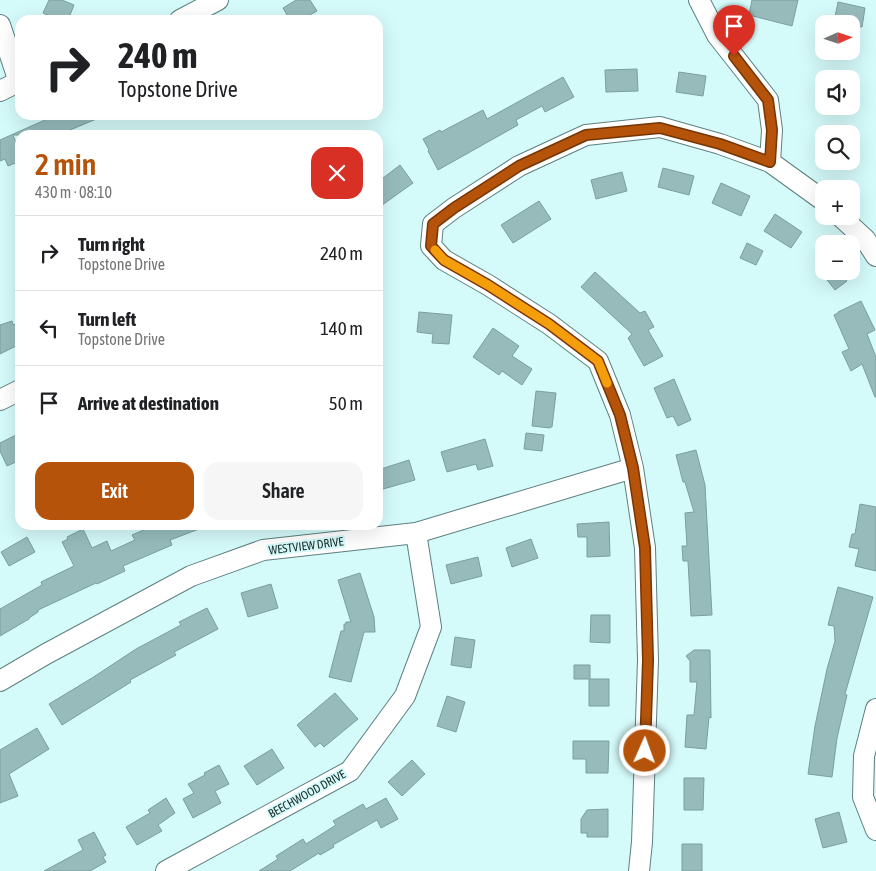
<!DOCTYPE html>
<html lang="en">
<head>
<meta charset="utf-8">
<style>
  body { margin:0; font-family:"Asap Condensed",sans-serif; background:#f6f6f6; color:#202124; height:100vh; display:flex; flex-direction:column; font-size:19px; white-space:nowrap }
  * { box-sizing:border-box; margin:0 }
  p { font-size:16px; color:#757577 }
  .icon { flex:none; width:28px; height:28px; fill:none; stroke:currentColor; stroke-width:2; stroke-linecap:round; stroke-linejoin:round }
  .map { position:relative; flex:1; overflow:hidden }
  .drawer { position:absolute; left:15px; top:130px; width:368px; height:400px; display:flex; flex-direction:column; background:#fff; border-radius:15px; box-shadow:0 5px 20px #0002 }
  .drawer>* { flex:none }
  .hud { position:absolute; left:15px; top:15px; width:368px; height:105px; border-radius:15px; box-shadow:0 5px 20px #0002; background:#fff; color:#202124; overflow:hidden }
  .needle { width:32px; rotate:87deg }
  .tools { position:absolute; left:815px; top:15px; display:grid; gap:10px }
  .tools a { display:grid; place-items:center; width:45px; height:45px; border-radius:10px; background:#fff; box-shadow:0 5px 20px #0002; font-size:25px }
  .pin { position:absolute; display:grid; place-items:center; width:42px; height:42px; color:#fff; margin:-51px -21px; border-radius:50% 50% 50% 0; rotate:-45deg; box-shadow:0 0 5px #0007 }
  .pin .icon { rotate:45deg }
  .me { position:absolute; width:55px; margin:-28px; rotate:2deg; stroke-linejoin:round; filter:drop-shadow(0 0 4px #0008) }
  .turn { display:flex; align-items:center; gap:18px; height:105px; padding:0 20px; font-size:22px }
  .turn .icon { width:65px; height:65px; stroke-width:2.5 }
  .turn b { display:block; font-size:35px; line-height:42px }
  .round { display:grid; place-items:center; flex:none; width:52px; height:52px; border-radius:15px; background:#f6f6f6 }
  .overview { display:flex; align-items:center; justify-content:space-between; height:85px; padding:0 20px }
  h1 { font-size:30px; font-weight:600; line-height:38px; color:#b45309 }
  .action { display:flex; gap:10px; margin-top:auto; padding:10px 20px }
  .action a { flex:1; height:58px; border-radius:15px; background:#b45309; color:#fff; font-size:20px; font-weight:600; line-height:58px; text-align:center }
  .action a+a { background:#f6f6f6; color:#202124 }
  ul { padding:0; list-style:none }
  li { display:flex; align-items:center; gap:15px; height:75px; padding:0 20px; border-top:1px solid #e0e0e0 }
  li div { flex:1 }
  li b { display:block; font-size:19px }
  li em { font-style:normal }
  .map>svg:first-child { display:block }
  .building { fill:#97bbbb; stroke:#7b9e9e }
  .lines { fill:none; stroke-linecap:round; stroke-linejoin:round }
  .minor-casing { stroke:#5e8080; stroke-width:22 }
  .minor { stroke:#fff; stroke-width:20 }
  .route-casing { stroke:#753606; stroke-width:12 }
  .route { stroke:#b45309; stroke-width:9 }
  .slow { stroke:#f59e0b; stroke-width:9 }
  .labels { text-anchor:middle; stroke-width:4; stroke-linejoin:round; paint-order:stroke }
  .street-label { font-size:12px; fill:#1b2929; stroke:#d4faf9 }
</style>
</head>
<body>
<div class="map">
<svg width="876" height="871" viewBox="0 0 876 871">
  <rect width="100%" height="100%" fill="#d4faf9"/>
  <!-- building -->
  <path class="building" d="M49,0H62L74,5L68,20H59L43,13Z
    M296,0H310L317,11L301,20H290L283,8Z
    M752,0H798L792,26L749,15Z
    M838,2L865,8L862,27L851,25V24L834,22Z
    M637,69L638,91L606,92L605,70Z
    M679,72L706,76L703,96L676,92Z
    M563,77L574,97L545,112L542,106L516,120L518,125L438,170L428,151L429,150L423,139L440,130L441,132L483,110L487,119Z
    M56,115H106L58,135H13L20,153V161L8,166L5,159L0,161V140Z
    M400,165L413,183L378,208V182Z
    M663,168L694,176L689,195L658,187Z
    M622,172L627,191L596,199L591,180Z
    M721,183L750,196L741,216L712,203Z
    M539,201L551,219L513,243L501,225Z
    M775,214L802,232L791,248L764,231Z
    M747,243L763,251L756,265L740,258Z
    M820,271H839L847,281L835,290Z
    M595,272L640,313L645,311L654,327L648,330L663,356L644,366L628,338L632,334L581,287Z
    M861,301L875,330L867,334L876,357V397H875L862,364L851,371L842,352L849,349L834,315L838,313V312Z
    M419,312L452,315L449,344L432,343L433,334L417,332Z
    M12,321L13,325L20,322V344L0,354V325Z
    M493,328L519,346L512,356L532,369L522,385L502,371L499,375L473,357Z
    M674,379L691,420L678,426L673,416L667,418L654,388Z
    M536,391L556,393L552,427H550V428L532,426Z
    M20,433V460L7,466L0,451V443Z
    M526,433L544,435L542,451L524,449Z
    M485,439L493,466L478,470L476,464L447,472L441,452Z
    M696,450L705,485L712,615L691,616L688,561H683L682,546H687L685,513L694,512L685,482H683L676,455Z
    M409,460L415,480L383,489L378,470Z
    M860,504L876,507V571L855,566L859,549L849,547L852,534H855Z
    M609,522L610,556L587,557V537H578L577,524Z
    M155,525L207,526L170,540L172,545L123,566L125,571L97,584L96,583L38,610V612L29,618V619L0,636V609L42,585L41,582L74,566L62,542L68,539L67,537L83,529L92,548L107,541L111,551L135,540L132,535Z
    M27,537L35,552L9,566L1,552Z
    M531,539L538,558L512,567L506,548Z
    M478,557L482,576L451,584L446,565Z
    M360,573L374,617L375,632H364L351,682L329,677L341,631H344V624H346V622H351L338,580Z
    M271,584L278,608L248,617L241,593Z
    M838,587L873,597L845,694L847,695L837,738L832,777L808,774L815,726L827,669L835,641L834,626L828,625Z
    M207,608L218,629L174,652L176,655L130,680L131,682L62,725L49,704L92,678L136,649L181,625L179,622Z
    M591,615H610V643L590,642Z
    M455,637L475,640L471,668L451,665Z
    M694,650H710L711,718L709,717L706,749L685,747L687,715H694L697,682H690V661L686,656Z
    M574,665H590V679H609V706H589V679H574Z
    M335,693L358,719L324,747L320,743L315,747L297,725Z
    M447,696L465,702L456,732L437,726Z
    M37,728L49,749L9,774L18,796L0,803V750Z
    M573,741H609L608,773H586V759H573Z
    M272,749L284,768L257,785L244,766Z
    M412,760L425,774L402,796L388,782Z
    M219,765L229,784L215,791L221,803L193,818L183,799L194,793L188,784L205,775L204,773Z
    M684,778H704L703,810H684Z
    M166,798L175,813L158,825L162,831L137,845L126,827L150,813L148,810Z
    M386,798L398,819L381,828L377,820L333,845L334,847L320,855L319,853L290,871H259L278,859L276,856L303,839L306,844L336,825L333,821L363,804L366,809Z
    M608,809V837H587V833H581V819L587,810Z
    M839,812L847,842L823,848L815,819Z
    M94,832L106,855L103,857L106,862L90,871H44L83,850L78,840Z
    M682,844H702V871H682Z"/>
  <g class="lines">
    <!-- minor casing -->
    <g class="minor-casing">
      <path id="minor" d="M699,0L717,35L768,100L772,130L770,162
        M180,20L218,0
        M0,25L19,82
        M0,91L20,81
        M840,216L865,239L876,256
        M0,400L20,390
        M0,681L46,654L191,576L263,550L416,533L633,468
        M876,709L864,756L863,797L876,830
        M166,871L350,771L405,696L431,627L416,533
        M639,871L642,842L648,660L645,548L633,468L620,415L598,361L549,324L488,285L444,260L431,246L433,224L454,208L519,166L586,135L660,127L720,144L770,162L824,201"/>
    </g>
    <!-- minor -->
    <use href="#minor" class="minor"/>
  </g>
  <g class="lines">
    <!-- route casing -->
    <g class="route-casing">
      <path id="route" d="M645,751L648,660L645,548L633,468L620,415L598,361L549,324L488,285L444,260L431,246L433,224L454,208L519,166L586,135L660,128L720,144L770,162L772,130L768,100L734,56"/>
    </g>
    <!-- route -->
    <use href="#route" class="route"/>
    <!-- slow -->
    <path class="slow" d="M435,250L444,260L488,285L549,324L598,361L607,383"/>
  </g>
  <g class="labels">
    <!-- street labels -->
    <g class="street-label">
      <text transform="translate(306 546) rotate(-7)" y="4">WESTVIEW DRIVE</text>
      <text transform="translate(307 794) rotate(-29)" y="4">BEECHWOOD DRIVE</text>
    </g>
  </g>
</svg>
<div class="tools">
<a><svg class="needle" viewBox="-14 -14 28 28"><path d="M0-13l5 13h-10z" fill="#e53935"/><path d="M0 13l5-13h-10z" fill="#757577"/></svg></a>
<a><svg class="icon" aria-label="sound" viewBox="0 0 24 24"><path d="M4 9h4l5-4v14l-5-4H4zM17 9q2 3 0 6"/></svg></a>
<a><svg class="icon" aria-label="search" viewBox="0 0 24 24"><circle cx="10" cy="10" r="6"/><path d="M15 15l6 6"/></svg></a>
<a>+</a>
<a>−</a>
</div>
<div class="pin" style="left:734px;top:56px;background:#d93025"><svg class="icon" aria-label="arrive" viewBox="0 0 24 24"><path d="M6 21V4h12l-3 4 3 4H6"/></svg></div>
<svg class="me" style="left:645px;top:751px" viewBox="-20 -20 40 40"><circle r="17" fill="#b45309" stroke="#fff" stroke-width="3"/><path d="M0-11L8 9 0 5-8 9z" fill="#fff"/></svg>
<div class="hud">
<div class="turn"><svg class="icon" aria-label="right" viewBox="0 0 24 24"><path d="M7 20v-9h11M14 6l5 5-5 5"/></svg><div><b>240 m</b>Topstone Drive</div></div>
</div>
<section class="drawer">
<div class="overview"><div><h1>2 min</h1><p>430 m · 08:10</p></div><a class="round" style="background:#d93025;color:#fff"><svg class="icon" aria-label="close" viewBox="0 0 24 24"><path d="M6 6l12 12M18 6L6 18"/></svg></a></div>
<ul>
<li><svg class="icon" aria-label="right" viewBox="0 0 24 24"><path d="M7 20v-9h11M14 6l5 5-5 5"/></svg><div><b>Turn right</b><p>Topstone Drive</p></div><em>240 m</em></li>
<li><svg class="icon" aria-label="left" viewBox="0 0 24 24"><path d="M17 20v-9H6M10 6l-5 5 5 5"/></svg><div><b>Turn left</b><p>Topstone Drive</p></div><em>140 m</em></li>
<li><svg class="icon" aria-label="arrive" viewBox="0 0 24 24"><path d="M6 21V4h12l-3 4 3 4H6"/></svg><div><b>Arrive at destination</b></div><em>50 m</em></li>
</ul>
<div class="action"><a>Exit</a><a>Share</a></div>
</section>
</div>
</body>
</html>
